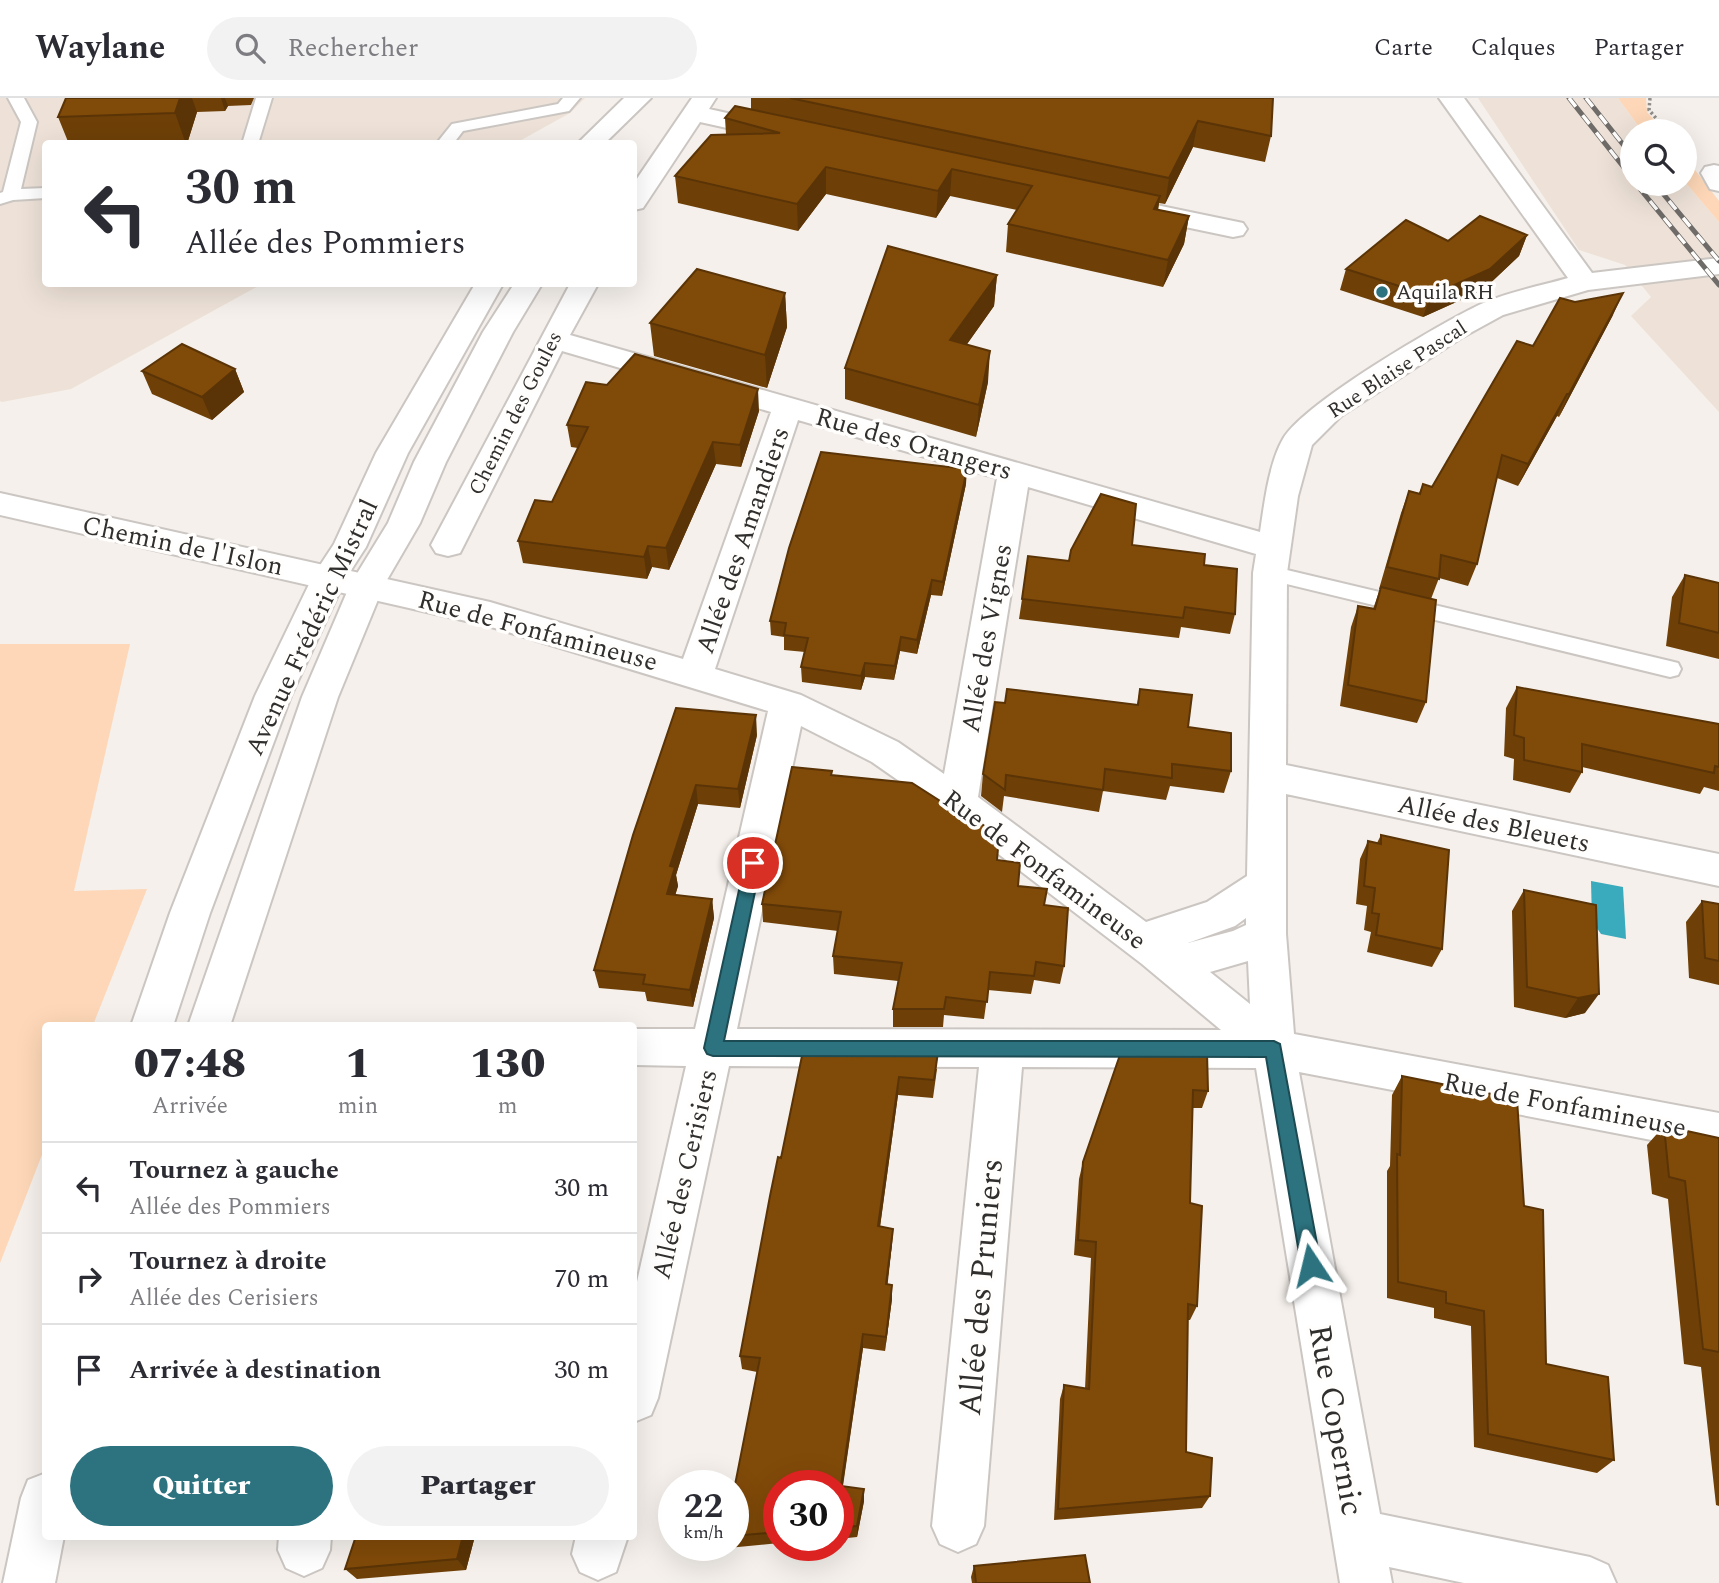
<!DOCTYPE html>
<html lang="fr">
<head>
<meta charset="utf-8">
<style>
  body { margin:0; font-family:Spectral,serif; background:#f2f2f3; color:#2b2b33; height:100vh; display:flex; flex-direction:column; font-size:26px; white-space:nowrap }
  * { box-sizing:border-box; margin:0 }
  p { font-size:23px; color:#7c7c81 }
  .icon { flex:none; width:38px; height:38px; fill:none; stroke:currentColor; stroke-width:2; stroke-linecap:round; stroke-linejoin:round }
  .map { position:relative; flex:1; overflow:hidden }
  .sheet { position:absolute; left:42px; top:924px; width:595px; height:518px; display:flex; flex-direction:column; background:#fff; border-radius:7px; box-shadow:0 7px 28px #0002 }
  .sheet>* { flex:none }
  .top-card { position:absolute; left:42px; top:42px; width:595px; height:147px; border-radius:7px; box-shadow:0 7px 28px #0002; background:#fff; color:#2b2b33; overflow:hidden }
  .tools { position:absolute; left:1620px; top:21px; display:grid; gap:14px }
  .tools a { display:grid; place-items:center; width:77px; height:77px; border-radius:50%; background:#fff; box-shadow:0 7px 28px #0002; font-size:35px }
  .speed { position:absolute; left:658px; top:1372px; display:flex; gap:14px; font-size:35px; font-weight:700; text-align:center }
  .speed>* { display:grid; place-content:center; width:91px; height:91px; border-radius:50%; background:#fff; box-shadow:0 7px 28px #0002; line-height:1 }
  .speed small { font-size:18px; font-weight:400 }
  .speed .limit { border:10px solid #d22; background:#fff; color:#111 }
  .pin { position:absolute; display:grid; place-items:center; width:60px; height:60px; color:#fff; margin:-30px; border:4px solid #fff; border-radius:50%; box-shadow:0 2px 7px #0007 }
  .me { position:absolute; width:77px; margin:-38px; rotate:350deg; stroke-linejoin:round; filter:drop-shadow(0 0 5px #0008) }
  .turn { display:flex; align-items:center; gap:24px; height:147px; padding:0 28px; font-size:32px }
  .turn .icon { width:91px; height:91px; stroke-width:2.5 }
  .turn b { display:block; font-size:49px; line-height:60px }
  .eta { display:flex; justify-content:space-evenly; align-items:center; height:119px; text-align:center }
  .eta b { font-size:42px; font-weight:800; line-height:49px }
  .cta { display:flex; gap:14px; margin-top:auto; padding:14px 28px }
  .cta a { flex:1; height:80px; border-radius:42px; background:#2c737f; color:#fff; font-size:28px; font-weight:800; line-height:80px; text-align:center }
  .cta a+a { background:#f2f2f3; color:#2b2b33 }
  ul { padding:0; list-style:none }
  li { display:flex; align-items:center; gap:21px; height:91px; padding:0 28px; border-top:2px solid #e1e1e2 }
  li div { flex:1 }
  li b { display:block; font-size:26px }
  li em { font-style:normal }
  header { display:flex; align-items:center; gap:42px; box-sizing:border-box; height:98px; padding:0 35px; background:#fff; border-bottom:2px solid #e1e1e2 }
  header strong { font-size:33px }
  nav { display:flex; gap:38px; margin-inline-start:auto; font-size:24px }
  .search { width:490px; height:63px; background:#f2f2f3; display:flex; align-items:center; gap:18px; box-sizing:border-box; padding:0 24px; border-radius:38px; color:#7c7c81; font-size:26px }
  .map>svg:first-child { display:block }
  .built { fill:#eee2d8 }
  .green { fill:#fdd7b7 }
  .water { fill:#3aaabd }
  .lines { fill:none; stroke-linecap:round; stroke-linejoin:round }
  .lane-casing { stroke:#cbc6c2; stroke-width:4 }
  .street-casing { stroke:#cbc6c2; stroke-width:4 }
  .secondary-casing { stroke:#cbc6c2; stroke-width:4 }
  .path { stroke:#908d89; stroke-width:3.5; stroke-dasharray:2.5 2.5; stroke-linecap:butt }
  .lane { fill:#fff; fill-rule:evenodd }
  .street { fill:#fff; fill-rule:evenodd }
  .secondary { fill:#fff; fill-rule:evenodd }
  .rail-casing { stroke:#6e6b68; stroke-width:5 }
  .rail { stroke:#fffefd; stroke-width:3.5; stroke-dasharray:11; stroke-linecap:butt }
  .wall { fill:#6e4008 }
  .shaded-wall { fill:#5a3406 }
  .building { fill:#804a09; stroke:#5a3406; stroke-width:2 }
  .route { fill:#2c737f; stroke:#1d4b53; stroke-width:2 }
  .poi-dot { fill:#2c737f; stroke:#fffefd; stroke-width:2.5 }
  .labels { text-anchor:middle; stroke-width:7; stroke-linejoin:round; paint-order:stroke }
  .far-poi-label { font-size:21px; fill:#312f2d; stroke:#fffefd; text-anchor:start }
  .far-street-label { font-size:21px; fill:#312f2d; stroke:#fffefd }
  .street-label { font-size:26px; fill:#312f2d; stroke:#fffefd }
  .near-street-label { font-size:32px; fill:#312f2d; stroke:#fffefd }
</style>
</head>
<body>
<header>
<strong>Waylane</strong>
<div class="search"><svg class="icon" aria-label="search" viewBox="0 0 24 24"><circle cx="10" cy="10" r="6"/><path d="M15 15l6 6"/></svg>Rechercher</div>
<nav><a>Carte</a><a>Calques</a><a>Partager</a></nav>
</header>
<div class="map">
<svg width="1719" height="1485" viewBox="0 0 1719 1485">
  <rect width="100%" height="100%" fill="#f5f0eb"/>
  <!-- built -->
  <path class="built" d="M0,0H585L570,15L516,45L46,46V186H262L71,291L2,304L0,303Z
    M1478,0H1618L1642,33H1633V86L1685,84L1719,124V314L1631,218L1651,199L1625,167L1579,152Z"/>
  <!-- green -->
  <path class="green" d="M1618,0H1646L1647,14L1664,33H1642Z
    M1685,59L1719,103V124L1685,84Z
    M0,546H130L74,793L147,791L93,927L46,928L45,1049L0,1165Z"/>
  <!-- water -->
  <path class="water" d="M1591,783L1623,789L1626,841L1601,836L1592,823Z"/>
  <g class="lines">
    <!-- lane casing -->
    <g class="lane-casing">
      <path id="lane" d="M8,0H24L37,24L21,91L46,90V100L13,102L0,106V95L3,94L21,24Z
        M256,0H272L258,46H242Z
        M563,0H580L569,13L463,33L453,46H436L452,26L558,6Z
        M1270,468L1670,563L1678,565L1681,571L1678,577L1670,579L1262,480L1259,475L1262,470Z"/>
    </g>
    <!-- street casing -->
    <g class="street-casing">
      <path id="street" d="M692,0H716L709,11L786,28L790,33L786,38L777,41L700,24L643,110L634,112V85Z
        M1439,0H1464L1592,175L1719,160V176L1588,192L1503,217L1461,240L1341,318L1312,347L1298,398L1287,475L1286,667L1719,756V788L1286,696V836L1294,936L1719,1015V1055L1299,974L1380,1416L1590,1459L1608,1467L1616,1485H1464L1389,1469L1392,1485H1340L1256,970L1022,969L984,1428L976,1446L958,1454L940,1446L932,1428L979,969L729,968L658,1300L651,1317L634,1324V1197L686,968L634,967V931H695L768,613L488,528L0,417V395L490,504L683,561L771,314L562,253L460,455L448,458L436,455L431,447L570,186H598L570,237L1260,434C1264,407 1269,365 1283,341C1304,305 1439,226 1481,206C1507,194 1540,188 1568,180ZM798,322L997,380L944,676L898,644L801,597L715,571ZM1028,389L1256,456L1253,475L1247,778L1207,804L1146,824L978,699ZM801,628L872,664L945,715L1142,866L1221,932L737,931ZM1246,820V827L1233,833L1188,845L1235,828ZM1248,863L1250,906L1210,874Z
        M1714,67L1719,68V93L1710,91L1701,75L1705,69Z
        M1137,103L1243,125L1247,131L1243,137L1233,139L1128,117L1124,111L1128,105Z
        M279,1438H331L330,1452L322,1470L304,1478L286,1470L278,1452Z
        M576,1438H628L616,1474L598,1482L580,1474L572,1456Z"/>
    </g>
    <!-- secondary casing -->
    <g class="secondary-casing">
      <path id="secondary" d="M624,0H651L604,46H577Z
        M475,186H503L408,355L366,449L346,480L291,598L210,815L173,928H131L170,815L255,598L313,478L334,446L376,355Z
        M514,186H542L513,234L446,364L420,425L384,487L338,599L230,928H188L302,599L350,487L388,425L414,364L483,234Z
        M46,1375V1438H64L55,1485H3L21,1400L28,1382Z"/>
    </g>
    <!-- path -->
    <path class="path" d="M1650,0L1649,12L1667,33"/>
    <!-- lane -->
    <use href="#lane" class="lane"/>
    <!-- street -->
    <use href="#street" class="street"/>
    <!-- secondary -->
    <use href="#secondary" class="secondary"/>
    <!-- rail casing -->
    <g class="rail-casing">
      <path id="rail" d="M1569,0L1633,81
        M1586,0L1633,59
        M1636,86L1719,187
        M1655,86L1719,163"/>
    </g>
    <!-- rail -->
    <use href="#rail" class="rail"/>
  </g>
  <!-- wall -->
  <path class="wall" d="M66,0H254L251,7L228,8L225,13L197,14L187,46H69L58,19Z
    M751,0H1273L1271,38L1265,64L1193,49L1165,106L1159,105L1158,112L1189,118L1184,146L1163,189L1006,154L1008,126L1017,112L950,98L936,120L826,96L798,133L678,105L675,78L726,36L725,20L751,11Z
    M1527,137L1519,158L1483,192L1423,219L1340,192L1346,171L1448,143Z
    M997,177L994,208L967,246L988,284L976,339L845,301V270Z
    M785,195L787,229L767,290L654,258L650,225Z
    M1613,217L1559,319L1557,318L1518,388L1497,380L1477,466L1468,488L1439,480L1431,501L1426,604L1417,625L1340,608L1351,529L1358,508L1373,511L1380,491H1379L1401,415L1409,393L1419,395L1423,386L1432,389L1533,248Z
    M235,271L244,294L212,322L152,296L142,273Z
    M759,313L741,369L716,366L669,472L652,469L647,481L523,465L518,443L552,404L578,350L571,349L567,327Z
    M966,386L942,498L931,497L917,556L900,553L894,582L865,579L861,592L802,584L801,569L805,554L784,552V539L771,537L770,523Z
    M1132,447L1204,467L1235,516L1230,536L1181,529L1179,540L1019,521L1022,501L1069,463Z
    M1685,477L1719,485V561L1666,548L1672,499Z
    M1517,589L1719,626V693L1704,689L1700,696L1582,669V674L1570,695L1513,682L1514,661L1504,658L1506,610Z
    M1140,591L1188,629L1231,673L1224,695L1170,688L1166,702L1103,693L1099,714L1004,698L1002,714L981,698L983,676L1005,605L1137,607Z
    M757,637L740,710L698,706L676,777L678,788L675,797L712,801L714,820L693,909L647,903L645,894L599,890L594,872L633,737Z
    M832,677L997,762L1018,788L1044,807L1064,868L1060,886L1034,882L1031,896L988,892L984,921L944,917L943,929H893V911L898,883L834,876L833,858L838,833L763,824L762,806Z
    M1381,737L1442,851L1432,869L1367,854L1371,834L1364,832L1367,808L1356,806L1360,761L1368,743L1377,745Z
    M1524,792L1596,807L1585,915L1565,920L1514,909L1512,813Z
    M1702,803L1719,806V887L1689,880L1686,824Z
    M803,953L937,971L933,1000L898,997L880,1128L893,1131L892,1146L887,1186L892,1187V1201L885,1253L863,1250L843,1388L864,1391V1403L857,1439L838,1441V1388H779V1445L728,1450V1447H733V1397L757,1274L742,1271L740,1258Z
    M1121,954L1208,993L1202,1010H1193L1190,1105L1197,1208L1190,1222H1188L1186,1354L1210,1398L1202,1410L1054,1422L1060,1301L1064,1287L1085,1291L1091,1160L1074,1157L1079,1081L1083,1064Z
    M1402,978L1524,1108L1546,1266L1614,1362L1597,1375L1474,1349L1471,1228L1434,1220V1210L1387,1200V1073L1390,1068L1392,997Z
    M1664,1028L1719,1040V1408L1716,1407L1701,1269L1684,1266L1668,1101L1652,1096L1647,1047Z
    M475,1438L466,1472L357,1481L345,1471Z
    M974,1468L1090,1485H972L971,1479Z"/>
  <!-- shaded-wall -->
  <path class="shaded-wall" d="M180,0H192L197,14L187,46H186L175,15Z
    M221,0H225L228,8L225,13Z
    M1198,23L1193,49L1165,106L1169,80Z
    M826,69V96L798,133L797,106Z
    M952,71L950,98L936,120L938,93Z
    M1160,98L1156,125L1154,111Z
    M1189,118L1184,146L1163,189L1168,162Z
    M1527,137L1519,158L1483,192L1423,219L1430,198Z
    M997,177L994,208L948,273L950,242Z
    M785,195L787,229L767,290L765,257Z
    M1623,195L1613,217L1559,319L1569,296Z
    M990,253L988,284L976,339L979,307Z
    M235,271L244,294L212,322L202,299Z
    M758,291L759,313L741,369L740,347Z
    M1567,296L1557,318L1518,388L1528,366Z
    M713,344L716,366L669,472L666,450Z
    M967,371L966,386L942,498L943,484Z
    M648,448L652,469L647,481L644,459Z
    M932,482L931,497L917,556V542Z
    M901,539L900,553L894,582L895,568Z
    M865,565V579L861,592V578Z
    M756,617L757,637L740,710L738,691Z
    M696,687L698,706L676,777L678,788L670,815L667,796L670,768Z
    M712,801L714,820L693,909L690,892Z
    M1599,896L1585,915L1565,920L1578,900Z
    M899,979L898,997L878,1144V1128Z
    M893,1131L892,1146L886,1201V1186Z
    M892,1187V1201L885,1253L886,1239Z
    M863,1236V1250L841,1399V1388Z
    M864,1391V1403L857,1439V1428Z
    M463,1438H475L466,1472L457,1461Z"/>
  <!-- building -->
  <path class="building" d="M66,0H180L175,15L58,19Z
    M790,0H1273L1271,38L1198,23L1169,80Z
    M735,8L1160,98L1154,111L1189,118L1168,162L1008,126L1032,88L952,71L938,93L826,69L797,106L675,78L711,37L780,35L725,20Z
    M1480,118L1527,137L1490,171L1430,198L1346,171L1406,122L1448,143Z
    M888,148L997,177L950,242L990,253L979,307L845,270Z
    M697,171L785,195L765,257L650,225Z
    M1623,195L1569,296H1567L1528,366L1502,357L1477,466L1441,457L1439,481L1387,469L1409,393L1420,396L1423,386L1432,389L1517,243L1533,248L1560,200L1575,204Z
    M182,246L235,271L202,299L142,273Z
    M635,256L758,291L740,347L713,344L666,450L648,448L644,459L518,443L535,402L552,404L588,329L567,327L586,284L607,287Z
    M821,354L967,371L943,484L932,482L917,542L901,539L895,568L865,565L861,578L801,569L808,540L784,537L786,525L770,523L789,450Z
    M1101,396L1136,406L1132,447L1205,456L1204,467L1237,471L1235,516L1185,509L1183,520L1022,501L1028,458L1069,463L1071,452Z
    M1685,477L1719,485V535L1679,525Z
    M1381,489L1436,502L1426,604L1348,587L1358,508L1375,511Z
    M1517,589L1719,626V669L1715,668L1714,675L1582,646V674L1524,662V640L1514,637Z
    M1007,591L1138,607L1140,591L1192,597L1188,629L1231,635V673L1172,666V680L1105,671L1103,692L1006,677L1005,692L983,676L995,604L1005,605Z
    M676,610L756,617L738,691L696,687L670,768L675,769L667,796L712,801L690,892L643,886L645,877L594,872L633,737Z
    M792,669L832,673L831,677L912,685L945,706L950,702L999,739L997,762L1020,765L1018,788L1047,791L1044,807L1068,810L1064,868L1036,864L1034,878L990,874L987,904L946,899L944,911H893L902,865L833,858L841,814L762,806Z
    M1381,737L1449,752L1442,851L1376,837L1379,816L1372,815L1375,790L1364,788L1368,743L1381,746Z
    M1524,792L1596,807L1599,896L1578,900L1527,889Z
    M1702,803L1719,806V863L1705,860Z
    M803,953L938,954L934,982L899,979L878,1128L893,1131L886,1186L892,1187L886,1239L863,1236L841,1388L864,1391L857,1428L838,1430V1388H779V1434L733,1438V1397L760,1260L740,1258L770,1098L778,1059L781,1060Z
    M1121,954H1207L1208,993L1193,992L1190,1105L1202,1108L1197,1208L1188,1206L1186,1354L1212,1360L1210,1398L1058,1411L1064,1287L1089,1291L1096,1144L1078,1142L1083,1064Z
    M1402,978L1517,1001L1524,1108L1543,1112L1546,1266L1608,1279L1614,1362L1488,1336L1484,1213L1446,1205V1194L1398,1184L1397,1056L1400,1057Z
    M1664,1028L1719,1040V1254L1703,1251L1685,1083L1669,1079Z
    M356,1438H463L457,1461L345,1471Z
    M1085,1457L1090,1485H976L974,1468Z"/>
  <!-- route -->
  <path class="route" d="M753,758L761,765L724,943H1274L1280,946L1321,1167L1318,1173L1311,1176L1304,1173L1301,1167L1266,959L713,958L707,956L704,950L745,765Z"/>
  <!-- markers -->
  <circle class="poi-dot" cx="1382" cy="194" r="7"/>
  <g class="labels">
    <!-- far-poi labels -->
    <g class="far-poi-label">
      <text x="1396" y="201">Aquila RH</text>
    </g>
    <!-- far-street labels -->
    <g class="far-street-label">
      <text transform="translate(1397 271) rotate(-33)" y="7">Rue Blaise Pascal</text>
      <text transform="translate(515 315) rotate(-63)" y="7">Chemin des Goules</text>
    </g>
    <!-- street labels -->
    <g class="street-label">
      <text transform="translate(914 345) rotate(16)" y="9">Rue des Orangers</text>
      <text transform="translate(742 442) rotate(-71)" y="9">Allée des Amandiers</text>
      <text transform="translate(183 447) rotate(12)" y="9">Chemin de l'Islon</text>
      <text transform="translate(311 529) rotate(-65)" y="9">Avenue Frédéric Mistral</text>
      <text transform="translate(538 532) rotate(15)" y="9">Rue de Fonfamineuse</text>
      <text transform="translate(986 540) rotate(-80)" y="9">Allée des Vignes</text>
      <text transform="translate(1494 725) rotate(12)" y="9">Allée des Bleuets</text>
      <text transform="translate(1045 771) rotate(37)" y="9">Rue de Fonfamineuse</text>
      <text transform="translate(1565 1006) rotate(11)" y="9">Rue de Fonfamineuse</text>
      <text transform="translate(684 1076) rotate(-77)" y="9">Allée des Cerisiers</text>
    </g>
    <!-- near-street labels -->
    <g class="near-street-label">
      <text transform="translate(980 1189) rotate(-85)" y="11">Allée des Pruniers</text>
      <text transform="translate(1337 1322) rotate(80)" y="11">Rue Copernic</text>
    </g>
  </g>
</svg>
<div class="tools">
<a><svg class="icon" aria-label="search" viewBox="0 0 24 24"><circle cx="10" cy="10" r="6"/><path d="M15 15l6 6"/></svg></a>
</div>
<div class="speed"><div>22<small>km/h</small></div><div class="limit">30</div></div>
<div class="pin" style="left:753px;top:765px;background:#d93025"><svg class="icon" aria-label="arrive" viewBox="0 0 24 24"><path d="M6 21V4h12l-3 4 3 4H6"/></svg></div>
<svg class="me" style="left:1311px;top:1167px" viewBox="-20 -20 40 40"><path d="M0-17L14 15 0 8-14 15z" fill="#2c737f" stroke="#fff" stroke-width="4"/></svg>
<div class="top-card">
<div class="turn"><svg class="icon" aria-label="left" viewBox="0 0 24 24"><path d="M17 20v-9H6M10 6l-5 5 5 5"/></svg><div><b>30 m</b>Allée des Pommiers</div></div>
</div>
<section class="sheet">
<div class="eta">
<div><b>07:48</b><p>Arrivée</p></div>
<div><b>1</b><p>min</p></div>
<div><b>130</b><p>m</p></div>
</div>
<ul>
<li><svg class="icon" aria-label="left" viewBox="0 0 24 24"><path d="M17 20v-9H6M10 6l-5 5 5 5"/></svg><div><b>Tournez à gauche</b><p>Allée des Pommiers</p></div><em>30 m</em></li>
<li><svg class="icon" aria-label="right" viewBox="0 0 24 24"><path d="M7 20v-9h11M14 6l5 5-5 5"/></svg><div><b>Tournez à droite</b><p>Allée des Cerisiers</p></div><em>70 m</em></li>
<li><svg class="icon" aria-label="arrive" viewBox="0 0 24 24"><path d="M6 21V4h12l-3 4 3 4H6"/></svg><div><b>Arrivée à destination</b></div><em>30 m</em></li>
</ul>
<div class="cta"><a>Quitter</a><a>Partager</a></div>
</section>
</div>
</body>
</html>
